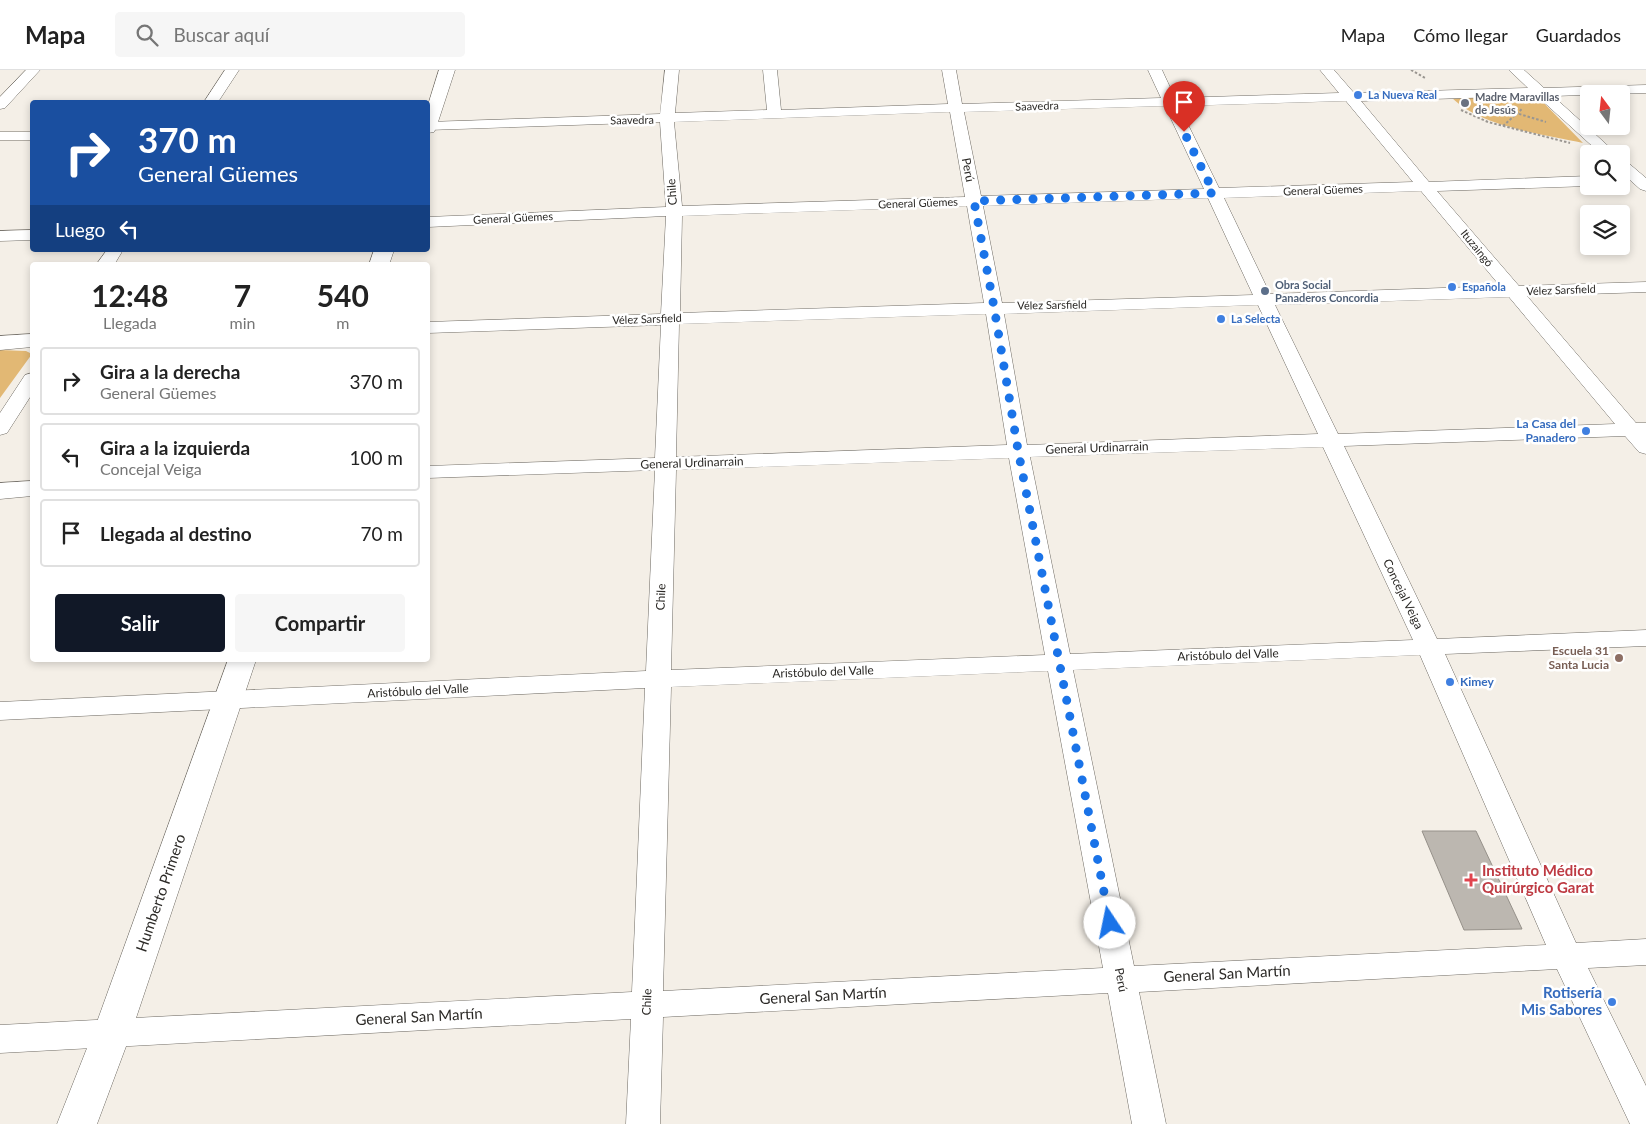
<!DOCTYPE html>
<html lang="es">
<head>
<meta charset="utf-8">
<style>
  body { margin:0; font-family:Lato,sans-serif; background:#f6f6f6; color:#222; height:100vh; display:flex; flex-direction:column; font-size:19px; white-space:nowrap }
  * { box-sizing:border-box; margin:0 }
  p { font-size:16px; color:#767676 }
  .icon { flex:none; width:28px; height:28px; fill:none; stroke:currentColor; stroke-width:2; stroke-linecap:round; stroke-linejoin:round }
  .map { position:relative; flex:1; overflow:hidden }
  .details { position:absolute; left:30px; top:192px; width:400px; height:400px; display:flex; flex-direction:column; background:#fff; border-radius:5px; box-shadow:0 2px 8px #0003 }
  .details>* { flex:none }
  .banner { position:absolute; left:30px; top:30px; width:400px; height:152px; border-radius:5px; box-shadow:0 2px 8px #0003; background:#1a4fa0; color:#fff; overflow:hidden }
  .needle { width:32px; rotate:345deg }
  .buttons { position:absolute; left:1580px; top:15px; display:grid; gap:10px }
  .buttons a { display:grid; place-items:center; width:50px; height:50px; border-radius:5px; background:#fff; box-shadow:0 2px 8px #0003; font-size:25px }
  .pin { position:absolute; display:grid; place-items:center; width:42px; height:42px; color:#fff; margin:-51px -21px; border-radius:50% 50% 50% 0; rotate:-45deg; box-shadow:0 0 5px #0007 }
  .pin .icon { rotate:45deg }
  .me { position:absolute; width:55px; margin:-28px; rotate:349deg; stroke-linejoin:round; filter:drop-shadow(0 0 4px #0008) }
  .turn { display:flex; align-items:center; gap:18px; height:105px; padding:0 25px; font-size:22px }
  .turn .icon { width:65px; height:65px; stroke-width:2.5 }
  .turn b { display:block; font-size:35px; line-height:42px }
  .then { display:flex; align-items:center; height:48px; padding:0 25px; background:#0003; gap:10px; font-size:19px }
  .eta { display:flex; justify-content:space-evenly; align-items:center; height:85px; text-align:center }
  .eta b { font-size:30px; font-weight:700; line-height:35px }
  .cta { display:flex; gap:10px; margin-top:auto; padding:10px 25px }
  .cta a { flex:1; height:58px; border-radius:5px; background:#111827; color:#fff; font-size:20px; font-weight:700; line-height:58px; text-align:center }
  .cta a+a { background:#f6f6f6; color:#222 }
  ul { padding:0; list-style:none }
  li { display:flex; align-items:center; gap:15px; height:68px; margin:0 10px 8px; padding:0 15px; border:2px solid #e0e0e0; border-radius:5px }
  li div { flex:1 }
  li b { display:block; font-size:19px }
  li em { font-style:normal }
  header { display:flex; align-items:center; gap:30px; box-sizing:border-box; height:70px; padding:0 25px; background:#fff; border-bottom:1px solid #e0e0e0 }
  header strong { font-size:24px }
  nav { display:flex; gap:28px; margin-inline-start:auto; font-size:18px }
  .search { width:350px; height:45px; background:#f6f6f6; display:flex; align-items:center; gap:12px; box-sizing:border-box; padding:0 18px; border-radius:5px; color:#767676; font-size:19px }
  .map>svg:first-child { display:block }
  .green { fill:#e2b874 }
  .building { fill:#bcb7b0; stroke:#96918a }
  .lines { fill:none; stroke-linecap:round; stroke-linejoin:round }
  .minor-casing { stroke:#6e6a63; stroke-width:1 }
  .tertiary-casing { stroke:#6e6a63; stroke-width:1 }
  .path { stroke:#9a9691; stroke-width:2; stroke-dasharray:2.5 2; stroke-linecap:butt }
  .minor { fill:#fff; fill-rule:evenodd }
  .tertiary { fill:#fff; fill-rule:evenodd }
  .route { stroke:#1a73e8; stroke-width:9; stroke-dasharray:0 16.2 }
  .shop-dot { fill:#3f7fe0; stroke:#fff; stroke-width:2 }
  .worship-dot { fill:#6b7280; stroke:#fff; stroke-width:2 }
  .service-dot { fill:#5c6f8a; stroke:#fff; stroke-width:2 }
  .education-dot { fill:#8d6e63; stroke:#fff; stroke-width:2 }
  .health-dot { fill:#e0444e; stroke:#fff; stroke-width:2 }
  .labels { text-anchor:middle; stroke-width:5; stroke-linejoin:round; paint-order:stroke }
  .far-shop-label { font-size:11px; font-weight:bold; fill:#366cbe; stroke:#fff; text-anchor:start }
  .far-worship-label { font-size:11px; font-weight:bold; fill:#5b616d; stroke:#fff; text-anchor:start }
  .far-street-label { font-size:11px; fill:#2b2926; stroke:#fff }
  .far-service-label { font-size:11px; font-weight:bold; fill:#4e5e75; stroke:#fff; text-anchor:start }
  .street-label { font-size:12px; fill:#2b2926; stroke:#fff }
  .shop-label { font-size:12px; font-weight:bold; fill:#366cbe; stroke:#fff; text-anchor:end }
  .education-label { font-size:12px; font-weight:bold; fill:#785e54; stroke:#fff; text-anchor:end }
  .near-health-label { font-size:15px; font-weight:bold; fill:#be3a42; stroke:#fff; text-anchor:start }
  .near-street-label { font-size:15px; fill:#2b2926; stroke:#fff }
  .near-shop-label { font-size:15px; font-weight:bold; fill:#366cbe; stroke:#fff; text-anchor:end }
</style>
</head>
<body>
<header>
<strong>Mapa</strong>
<div class="search"><svg class="icon" aria-label="search" viewBox="0 0 24 24"><circle cx="10" cy="10" r="6"/><path d="M15 15l6 6"/></svg>Buscar aquí</div>
<nav><a>Mapa</a><a>Cómo llegar</a><a>Guardados</a></nav>
</header>
<div class="map">
<svg width="1646" height="1054" viewBox="0 0 1646 1054">
  <rect width="100%" height="100%" fill="#f4efe7"/>
  <!-- green -->
  <path class="green" d="M1537,26L1583,73C1542,64 1482,57 1452,28Z
    M0,280L26,281L32,284L0,328Z"/>
  <!-- building -->
  <path class="building" d="M1422,761H1476L1522,859L1464,860Z"/>
  <g class="lines">
    <!-- minor casing -->
    <g class="minor-casing">
      <path id="minor" d="M26,0H40L5,38L0,39V27Z
        M225,0H239L218,32H204Z
        M665,0H679L675,43L767,40L763,0H777L781,40L948,34L942,0H956L962,34L1161,28L1148,0H1162L1175,28L1339,23L1320,0H1334L1354,23L1528,18L1509,0H1524L1544,18L1646,15V23L1553,26L1617,84H1601L1537,26L1361,31L1429,112L1589,106V116L1437,121L1519,216L1646,212V222L1527,226L1636,353H1646V384L1639,382L1625,366L1344,376L1437,569L1646,560V576L1445,584L1576,873L1646,869V895L1588,898L1646,1016V1054H1630L1557,899L1139,922L1166,1054H1132L1108,923L663,947L660,1054H626L631,949L0,983V955L632,922L645,618L0,650V632L646,601L655,400L428,408V396L655,388L661,255L428,263V252L661,244L666,146L428,157V147L666,137L660,52L428,60V52L660,44ZM1346,31L1413,112L1219,118L1179,36ZM1165,36L1204,119L981,126L964,42ZM950,42L965,127L682,136L674,52ZM1421,121L1500,216L1270,224L1224,128ZM1208,128L1253,225L1002,233L983,136ZM967,136L984,233L680,243L682,146ZM1509,227L1615,354L1338,364L1275,235ZM1258,235L1318,364L1027,375L1004,244ZM986,244L1007,375L676,387L679,254ZM1323,377L1413,570L1070,584L1030,387ZM1009,388L1045,585L671,600L676,400ZM1420,585L1546,875L1134,896L1073,600ZM1048,601L1103,898L663,921L671,617Z
        M0,62H32V70H0Z
        M1621,89L1626,91L1646,108V121L1640,119L1621,102Z
        M32,160V170L0,171V161Z
        M107,180H123L114,195H96Z
        M32,303V324L7,363L0,365V343L25,305Z"/>
    </g>
    <!-- tertiary casing -->
    <g class="tertiary-casing">
      <path id="tertiary" d="M439,0H455L436,58L434,62L428,63V35Z
        M374,180H394L389,195H369Z
        M32,264V277L0,280V266Z
        M32,411V426L0,429V413Z
        M228,590H256L131,963L97,1054H57L93,963Z"/>
    </g>
    <!-- path -->
    <path class="path" d="M1411,0L1425,8
      M1461,40L1488,52L1570,73
      M1506,40L1546,52
      M1503,56L1523,38"/>
    <!-- minor -->
    <use href="#minor" class="minor"/>
    <!-- tertiary -->
    <use href="#tertiary" class="tertiary"/>
  </g>
  <g class="lines">
    <!-- route -->
    <path class="route" d="M1110,853L1018,380L994,237L974,131L1214,123L1184,62"/>
  </g>
  <!-- markers -->
  <g class="shop-dot">
    <circle cx="1358" cy="25" r="5"/>
    <circle cx="1452" cy="217" r="5"/>
    <circle cx="1221" cy="249" r="5"/>
    <circle cx="1586" cy="361" r="5"/>
    <circle cx="1450" cy="612" r="5"/>
    <circle cx="1612" cy="932" r="5"/>
  </g>
  <circle class="worship-dot" cx="1465" cy="33" r="5"/>
  <circle class="service-dot" cx="1265" cy="221" r="5"/>
  <circle class="education-dot" cx="1619" cy="588" r="5"/>
  <path class="health-dot" d="M1468.5 802.5h5v5h5v5h-5v5h-5v-5h-5v-5h5z"/>
  <g class="labels">
    <!-- far-shop labels -->
    <g class="far-shop-label">
      <text x="1368" y="29">La Nueva Real</text>
      <text x="1462" y="221">Española</text>
      <text x="1231" y="253">La Selecta</text>
    </g>
    <!-- far-worship labels -->
    <g class="far-worship-label">
      <text x="1475" y="31">Madre Maravillas<tspan x="1475" dy="13">de Jesús</tspan></text>
    </g>
    <!-- far-street labels -->
    <g class="far-street-label">
      <text transform="translate(1037 36) rotate(-2)" y="4">Saavedra</text>
      <text transform="translate(632 50) rotate(-1)" y="4">Saavedra</text>
      <text transform="translate(1323 120) rotate(-2)" y="4">General Güemes</text>
      <text transform="translate(918 133) rotate(-2)" y="4">General Güemes</text>
      <text transform="translate(513 148) rotate(-3)" y="4">General Güemes</text>
      <text transform="translate(1477 178) rotate(51)" y="4">Ituzaingó</text>
      <text transform="translate(1561 220) rotate(-2)" y="4">Vélez Sarsfield</text>
      <text transform="translate(1052 235) rotate(-1)" y="4">Vélez Sarsfield</text>
      <text transform="translate(647 249) rotate(-2)" y="4">Vélez Sarsfield</text>
    </g>
    <!-- far-service labels -->
    <g class="far-service-label">
      <text x="1275" y="219">Obra Social<tspan x="1275" dy="13">Panaderos Concordia</tspan></text>
    </g>
    <!-- street labels -->
    <g class="street-label">
      <text transform="translate(968 100) rotate(79)" y="4">Perú</text>
      <text transform="translate(672 122) rotate(-94)" y="4">Chile</text>
      <text transform="translate(1097 378) rotate(-2)" y="4">General Urdinarrain</text>
      <text transform="translate(692 393) rotate(-2)" y="4">General Urdinarrain</text>
      <text transform="translate(1403 524) rotate(64)" y="4">Concejal Veiga</text>
      <text transform="translate(661 527) rotate(-88)" y="4">Chile</text>
      <text transform="translate(1228 585) rotate(-2)" y="4">Aristóbulo del Valle</text>
      <text transform="translate(823 602) rotate(-2)" y="4">Aristóbulo del Valle</text>
      <text transform="translate(418 621) rotate(-3)" y="4">Aristóbulo del Valle</text>
      <text transform="translate(1121 910) rotate(79)" y="4">Perú</text>
      <text transform="translate(647 932) rotate(-88)" y="4">Chile</text>
    </g>
    <!-- shop labels -->
    <g class="shop-label">
      <text x="1576" y="358">La Casa del<tspan x="1576" dy="14">Panadero</tspan></text>
      <text x="1460" y="616" text-anchor="start">Kimey</text>
    </g>
    <!-- education labels -->
    <g class="education-label">
      <text x="1609" y="585">Escuela 31<tspan x="1609" dy="14">Santa Lucia</tspan></text>
    </g>
    <!-- near-health labels -->
    <g class="near-health-label">
      <text x="1482" y="806">Instituto Médico<tspan x="1482" dy="17">Quirúrgico Garat</tspan></text>
    </g>
    <!-- near-street labels -->
    <g class="near-street-label">
      <text transform="translate(161 823) rotate(-71)" y="5">Humberto Primero</text>
      <text transform="translate(1227 904) rotate(-3)" y="5">General San Martín</text>
      <text transform="translate(823 926) rotate(-3)" y="5">General San Martín</text>
      <text transform="translate(419 947) rotate(-3)" y="5">General San Martín</text>
    </g>
    <!-- near-shop labels -->
    <g class="near-shop-label">
      <text x="1602" y="928">Rotisería<tspan x="1602" dy="17">Mis Sabores</tspan></text>
    </g>
  </g>
</svg>
<div class="buttons">
<a><svg class="needle" viewBox="-14 -14 28 28"><path d="M0-13l5 13h-10z" fill="#e53935"/><path d="M0 13l5-13h-10z" fill="#767676"/></svg></a>
<a><svg class="icon" aria-label="search" viewBox="0 0 24 24"><circle cx="10" cy="10" r="6"/><path d="M15 15l6 6"/></svg></a>
<a><svg class="icon" aria-label="layers" viewBox="0 0 24 24"><path d="M12 4l9 5-9 5-9-5zM3 14l9 5 9-5"/></svg></a>
</div>
<div class="pin" style="left:1184px;top:62px;background:#d93025"><svg class="icon" aria-label="arrive" viewBox="0 0 24 24"><path d="M6 21V4h12l-3 4 3 4H6"/></svg></div>
<svg class="me" style="left:1110px;top:853px" viewBox="-20 -20 40 40"><circle r="19" fill="#fff"/><path d="M0-13L10 11 0 6-10 11z" fill="#1a73e8"/></svg>
<div class="banner">
<div class="turn"><svg class="icon" aria-label="right" viewBox="0 0 24 24"><path d="M7 20v-9h11M14 6l5 5-5 5"/></svg><div><b>370 m</b>General Güemes</div></div>
<div class="then">Luego<svg class="icon" aria-label="left" viewBox="0 0 24 24"><path d="M17 20v-9H6M10 6l-5 5 5 5"/></svg></div>
</div>
<section class="details">
<div class="eta">
<div><b>12:48</b><p>Llegada</p></div>
<div><b>7</b><p>min</p></div>
<div><b>540</b><p>m</p></div>
</div>
<ul>
<li><svg class="icon" aria-label="right" viewBox="0 0 24 24"><path d="M7 20v-9h11M14 6l5 5-5 5"/></svg><div><b>Gira a la derecha</b><p>General Güemes</p></div><em>370 m</em></li>
<li><svg class="icon" aria-label="left" viewBox="0 0 24 24"><path d="M17 20v-9H6M10 6l-5 5 5 5"/></svg><div><b>Gira a la izquierda</b><p>Concejal Veiga</p></div><em>100 m</em></li>
<li><svg class="icon" aria-label="arrive" viewBox="0 0 24 24"><path d="M6 21V4h12l-3 4 3 4H6"/></svg><div><b>Llegada al destino</b></div><em>70 m</em></li>
</ul>
<div class="cta"><a>Salir</a><a>Compartir</a></div>
</section>
</div>
</body>
</html>
